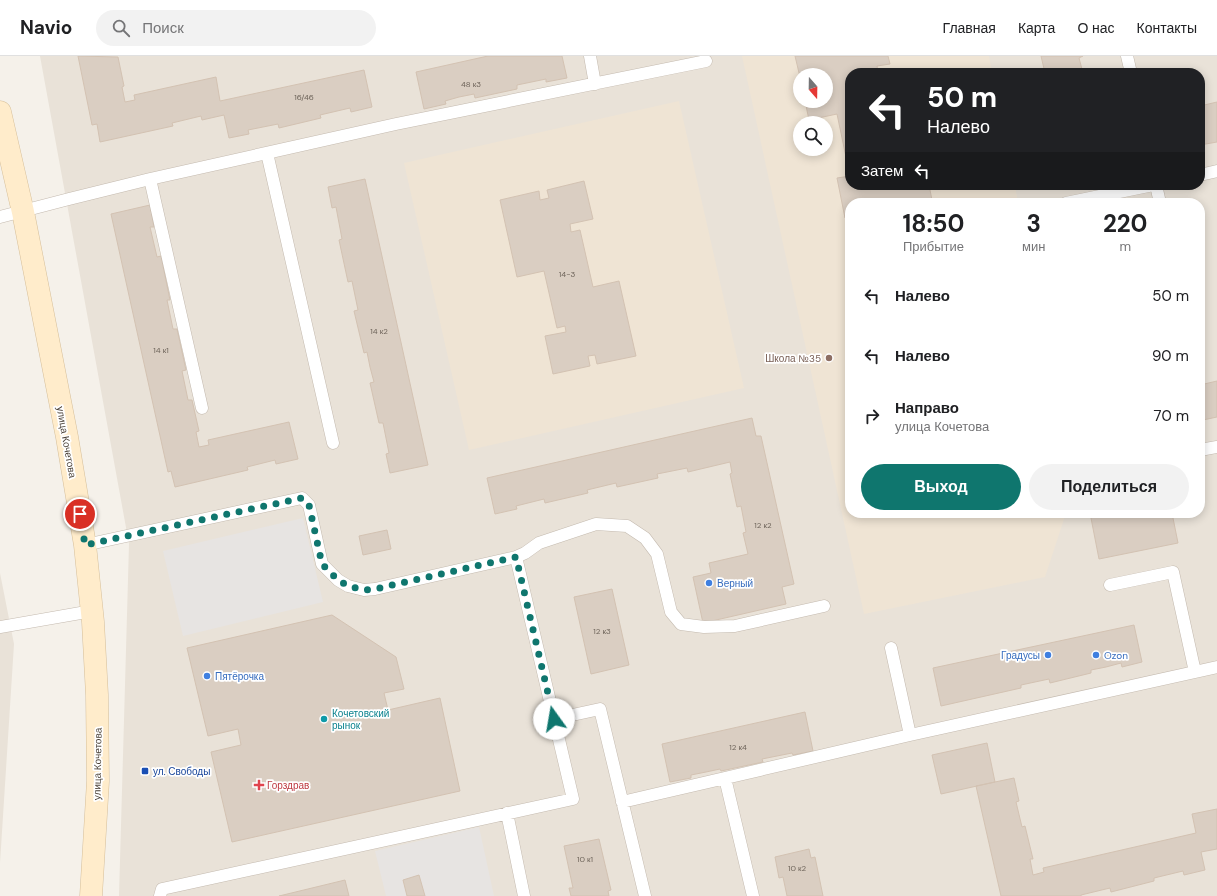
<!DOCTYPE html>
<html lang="ru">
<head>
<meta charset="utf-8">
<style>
  body { margin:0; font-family:"DM Sans",sans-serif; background:#f2f2f2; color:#202124; height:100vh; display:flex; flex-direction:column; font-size:15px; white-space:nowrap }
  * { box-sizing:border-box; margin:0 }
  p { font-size:13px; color:#757577 }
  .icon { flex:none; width:22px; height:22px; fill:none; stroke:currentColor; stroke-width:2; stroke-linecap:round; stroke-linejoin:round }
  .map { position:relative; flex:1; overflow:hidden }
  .details { position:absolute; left:845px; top:142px; width:360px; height:320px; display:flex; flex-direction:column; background:#fff; border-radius:16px; box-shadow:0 2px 10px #0003 }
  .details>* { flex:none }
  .banner { position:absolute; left:845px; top:12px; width:360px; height:122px; border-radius:16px; box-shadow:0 2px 10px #0003; background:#202124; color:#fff; overflow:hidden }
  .needle { width:26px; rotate:160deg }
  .controls { position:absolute; left:793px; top:12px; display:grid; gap:8px }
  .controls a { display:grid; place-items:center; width:40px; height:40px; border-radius:50%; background:#fff; box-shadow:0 2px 10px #0003; font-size:20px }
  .pin { position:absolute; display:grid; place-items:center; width:34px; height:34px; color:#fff; margin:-17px; border:2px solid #fff; border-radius:50%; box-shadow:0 1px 4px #0007 }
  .me { position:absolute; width:44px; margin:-22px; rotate:347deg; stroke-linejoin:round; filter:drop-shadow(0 0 3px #0008) }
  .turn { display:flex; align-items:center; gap:14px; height:84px; padding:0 16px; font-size:18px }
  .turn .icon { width:52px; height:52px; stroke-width:2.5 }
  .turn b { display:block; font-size:28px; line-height:34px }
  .then { display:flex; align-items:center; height:38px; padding:0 16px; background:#0003; gap:8px; font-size:15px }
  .eta { display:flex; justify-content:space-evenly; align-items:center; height:68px; text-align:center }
  .eta b { font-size:24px; font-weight:700; line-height:28px }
  .button { display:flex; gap:8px; margin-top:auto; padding:8px 16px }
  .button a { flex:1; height:46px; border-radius:24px; background:#0f766e; color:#fff; font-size:16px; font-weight:700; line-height:46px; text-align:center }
  .button a+a { background:#f2f2f2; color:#202124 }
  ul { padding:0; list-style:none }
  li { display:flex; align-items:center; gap:12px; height:60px; padding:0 16px }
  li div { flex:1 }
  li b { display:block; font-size:15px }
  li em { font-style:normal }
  header { display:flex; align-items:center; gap:24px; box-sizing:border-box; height:56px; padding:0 20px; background:#fff; border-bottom:1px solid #e0e0e0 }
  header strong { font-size:19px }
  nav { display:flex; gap:22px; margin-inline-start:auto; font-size:14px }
  .search { width:280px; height:36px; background:#f2f2f2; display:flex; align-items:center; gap:10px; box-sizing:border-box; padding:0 14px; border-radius:22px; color:#757577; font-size:15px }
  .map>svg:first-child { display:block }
  .residential { fill:#e9e2d8; fill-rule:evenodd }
  .education { fill:#efe4d4; fill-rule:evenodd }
  .parking { fill:#e7e4e2 }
  .building { fill:#dacec2; stroke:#d3c2b2 }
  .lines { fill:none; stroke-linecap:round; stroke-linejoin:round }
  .service-casing { stroke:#c4baaf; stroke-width:13 }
  .secondary-casing { stroke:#d6bf9a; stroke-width:23 }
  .service { stroke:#fff; stroke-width:12 }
  .secondary { stroke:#ffeccb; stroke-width:22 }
  .route { stroke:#0f766e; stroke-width:7; stroke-dasharray:0 12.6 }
  .education-dot { fill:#8d6e63; stroke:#fff; stroke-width:1.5 }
  .shop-dot { fill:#3f7fe0; stroke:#fff; stroke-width:1.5 }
  .culture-dot { fill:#0f9aa8; stroke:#fff; stroke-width:1.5 }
  .transit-dot { fill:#1a4fb4; stroke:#fff; stroke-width:1.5 }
  .health-dot { fill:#e0444e; stroke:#fff; stroke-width:1.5 }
  .labels { text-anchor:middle; stroke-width:3.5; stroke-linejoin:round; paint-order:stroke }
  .number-label { font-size:8px; fill:#6e645a }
  .education-label { font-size:10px; fill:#785e54; stroke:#fff; text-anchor:end }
  .street-label { font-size:10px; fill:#4a4138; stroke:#fff }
  .shop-label { font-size:10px; fill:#366cbe; stroke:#fff; text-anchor:start }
  .culture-label { font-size:10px; fill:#0d838f; stroke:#fff; text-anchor:start }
  .transit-label { font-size:10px; fill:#164399; stroke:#fff; text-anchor:start }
  .health-label { font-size:10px; fill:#be3a42; stroke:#fff; text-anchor:start }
</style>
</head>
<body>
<header>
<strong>Navio</strong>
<div class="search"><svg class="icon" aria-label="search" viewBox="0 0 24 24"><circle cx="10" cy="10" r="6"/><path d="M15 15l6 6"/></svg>Поиск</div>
<nav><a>Главная</a><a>Карта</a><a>О нас</a><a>Контакты</a></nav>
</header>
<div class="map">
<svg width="1217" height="840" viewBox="0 0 1217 840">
  <rect width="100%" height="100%" fill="#f5f1ea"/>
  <!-- residential -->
  <path class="residential" d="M40,0H1217V840H119L129,488ZM850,17H1200V129H850ZM800,19H826V45H800ZM800,67H826V93H800ZM850,147H1200V457H850Z
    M0,517L14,588L0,807Z"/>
  <!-- education -->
  <path class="education" d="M742,0H989L992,17H850V129H1015L1018,147H850V457H1066L1045,521L864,558ZM800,19H826V45H800ZM800,67H826V93H800Z
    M679,45L744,332L469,394L404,107Z"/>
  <!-- parking -->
  <path class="parking" d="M303,462L323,546L183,580L163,495Z
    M479,771L494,840H386L375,795Z"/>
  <!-- building -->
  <path class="building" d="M78,0L118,1L124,30L122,31L125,46L135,44L134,39L216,21L220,45L364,14L372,51L351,56L350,52L320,59L321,62L279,72L278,68L248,74L249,78L229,82L224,59L202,64L201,60L172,67L173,70L100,86L97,68L92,69Z
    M488,0H562L567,22L546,26V23L517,29V33L475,42L474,38L459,41L445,45L446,48L424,53L416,16Z
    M795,0H888L890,8L877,10L878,17H850V129H929L932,144L916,147H850V161L845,162L837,122L850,120L837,58L809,64L805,45H826V19H800V21Z
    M1041,0H1083L1079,2L1083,17H1045Z
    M1217,46V86L1200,89V50Z
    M365,123L428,409L390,417L386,398L389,397L383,367H379L370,327L374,326L370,311L367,296L364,297L354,255L358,254L352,225L348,226L339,184L342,183L336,151L332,152L328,131Z
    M584,125L593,163L570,168L571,176L580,174L593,231L619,225L636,300L597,308L595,299L588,300L590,310L553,318L545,280L566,276L565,270L557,272L544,215L517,221L500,144L539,135L540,144L549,142L547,134Z
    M150,149L154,171H150L157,201L161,200L170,244H167L173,273H177L186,314L182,315L188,344H192L199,375L196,376L199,391L209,389L208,384L289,366L298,403L276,408L275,404L247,411L248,414L175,431L171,415L168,416L111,158Z
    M1217,325V361L1203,364L1204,367L1200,368V329Z
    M752,362L756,380H761L794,528L782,531L786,548L703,567L693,521L711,517L709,507L748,498L743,477L746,476L741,450L737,451L730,418L732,417L730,406L688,416L687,412L657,418L658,422L617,431L616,427L587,434L588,437L545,447L544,443L516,450L517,453L495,458L487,422Z
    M927,457H948L928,461Z
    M1090,457H1172L1178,487L1099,503Z
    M387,474L391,493L363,499L359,480Z
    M612,533L629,609L591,618L574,541Z
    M332,559L396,601L404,633L384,637L388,654L440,642L460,735L232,786L211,696L241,689L238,673L208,680L187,592Z
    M1134,569L1142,606L1122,611L1121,607L1106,611L1091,614V617L1050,627L1049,623L1021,629V632L941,650L933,612Z
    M805,656L813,695L793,699L792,697L762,703L763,706L721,715L720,713L706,716L691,719V722L670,726L662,688Z
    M987,687L995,726L941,738L932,699Z
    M1014,722L1019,745L1016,746L1022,771L1025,770L1033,803H1030L1033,819L1044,816L1043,812L1196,777L1192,758L1217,753V793L1201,796L1205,814L1184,819L1183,815L1154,822V825L1111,836L1110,832L1081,839V840H1001L976,730Z
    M599,783L611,834L608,835L609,840H571L569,832H573L564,790Z
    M809,793L811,802L815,801L823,840H787L783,821L779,822L775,801Z
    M419,819L425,840H407L403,824Z
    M345,824L349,840H279Z"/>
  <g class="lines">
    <!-- service casing -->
    <g class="service-casing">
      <path id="service" d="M590,0L595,28
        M1127,0L1131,17
        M267,97L333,387
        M1200,119L1217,115
        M150,123L202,352
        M1156,129L1160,147
        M1066,147L1153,129
        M0,161L69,143L150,123L396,68L706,5
        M1200,394L1217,391
        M85,489L302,442L309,449L322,508L338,524L348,530L364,534L375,533L516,501L573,743L162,833L160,840
        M516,501L525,497L539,487L596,468L627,470L645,482L657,498L671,556L681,568L704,571L735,570L824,550
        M1110,529L1173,516L1195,616
        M0,571L92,555
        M891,592L910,679
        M554,663L600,653L645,840
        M725,722L753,840
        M622,746L910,679L1217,611
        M507,757L524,840"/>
    </g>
    <!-- secondary casing -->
    <g class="secondary-casing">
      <path id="secondary" d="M0,56L23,156L67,381L85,489L93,566L97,639L98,725L91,840"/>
    </g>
    <!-- service -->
    <use href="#service" class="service"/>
    <!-- secondary -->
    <use href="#secondary" class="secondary"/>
  </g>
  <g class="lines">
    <!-- route -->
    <path class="route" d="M80,458L85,489L302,442L309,449L322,508L338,524L348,530L364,534L375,533L516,501L554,663"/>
  </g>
  <!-- markers -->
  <circle class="education-dot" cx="829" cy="302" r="4"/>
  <g class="shop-dot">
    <circle cx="709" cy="527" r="4"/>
    <circle cx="1048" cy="599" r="4"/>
    <circle cx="1096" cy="599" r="4"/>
    <circle cx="207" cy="620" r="4"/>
  </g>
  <circle class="culture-dot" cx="324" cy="663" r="4"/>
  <rect class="transit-dot" x="141" y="711" width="8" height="8" rx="2"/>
  <path class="health-dot" d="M257 723h4v4h4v4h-4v4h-4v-4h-4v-4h4z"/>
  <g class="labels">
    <!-- number labels -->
    <g class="number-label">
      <text x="471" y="31">48 к3</text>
      <text x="304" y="44">16/46</text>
      <text x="567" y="221">14-3</text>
      <text x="379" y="278">14 к2</text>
      <text x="161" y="297">14 к1</text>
      <text x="763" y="472">12 к2</text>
      <text x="602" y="578">12 к3</text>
      <text x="738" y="694">12 к4</text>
      <text x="585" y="806">10 к1</text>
      <text x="797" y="815">10 к2</text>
    </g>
    <!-- education labels -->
    <g class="education-label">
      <text x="821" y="306">Школа №35</text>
    </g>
    <!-- street labels -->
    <g class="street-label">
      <text transform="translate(67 386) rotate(80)" y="4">улица Кочетова</text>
      <text transform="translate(97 708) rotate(-89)" y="4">улица Кочетова</text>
    </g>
    <!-- shop labels -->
    <g class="shop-label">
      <text x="717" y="531">Верный</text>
      <text x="1040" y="603" text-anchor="end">Градусы</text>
      <text x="1104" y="603">Ozon</text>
      <text x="215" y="624">Пятёрочка</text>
    </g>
    <!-- culture labels -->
    <g class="culture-label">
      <text x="332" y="661">Кочетовский<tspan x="332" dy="12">рынок</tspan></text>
    </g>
    <!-- transit labels -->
    <g class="transit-label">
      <text x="153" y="719">ул. Свободы</text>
    </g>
    <!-- health labels -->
    <g class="health-label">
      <text x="267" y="733">Горздрав</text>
    </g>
  </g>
</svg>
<div class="controls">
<a><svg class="needle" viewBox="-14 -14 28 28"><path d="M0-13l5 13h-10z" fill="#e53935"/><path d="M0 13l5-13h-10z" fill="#757577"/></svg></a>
<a><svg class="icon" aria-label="search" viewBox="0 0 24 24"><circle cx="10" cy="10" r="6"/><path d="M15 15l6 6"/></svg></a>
</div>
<div class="pin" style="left:80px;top:458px;background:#d93025"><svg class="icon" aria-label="arrive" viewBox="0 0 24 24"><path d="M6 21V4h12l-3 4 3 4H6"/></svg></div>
<svg class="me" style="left:554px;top:663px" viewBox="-20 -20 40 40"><circle r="19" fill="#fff"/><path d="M0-13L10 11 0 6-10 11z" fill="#0f766e"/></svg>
<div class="banner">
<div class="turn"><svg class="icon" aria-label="left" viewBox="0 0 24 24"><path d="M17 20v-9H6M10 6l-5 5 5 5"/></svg><div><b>50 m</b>Налево</div></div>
<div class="then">Затем<svg class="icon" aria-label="left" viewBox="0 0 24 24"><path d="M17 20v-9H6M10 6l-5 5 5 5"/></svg></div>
</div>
<section class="details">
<div class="eta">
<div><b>18:50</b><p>Прибытие</p></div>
<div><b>3</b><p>мин</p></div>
<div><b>220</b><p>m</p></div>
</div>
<ul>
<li><svg class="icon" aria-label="left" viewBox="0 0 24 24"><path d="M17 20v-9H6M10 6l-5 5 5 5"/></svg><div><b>Налево</b></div><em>50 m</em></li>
<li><svg class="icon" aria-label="left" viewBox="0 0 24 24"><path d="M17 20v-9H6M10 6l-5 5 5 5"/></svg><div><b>Налево</b></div><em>90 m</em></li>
<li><svg class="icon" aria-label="right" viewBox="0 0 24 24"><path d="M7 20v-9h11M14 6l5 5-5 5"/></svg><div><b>Направо</b><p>улица Кочетова</p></div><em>70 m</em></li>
</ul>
<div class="button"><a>Выход</a><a>Поделиться</a></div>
</section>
</div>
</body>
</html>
